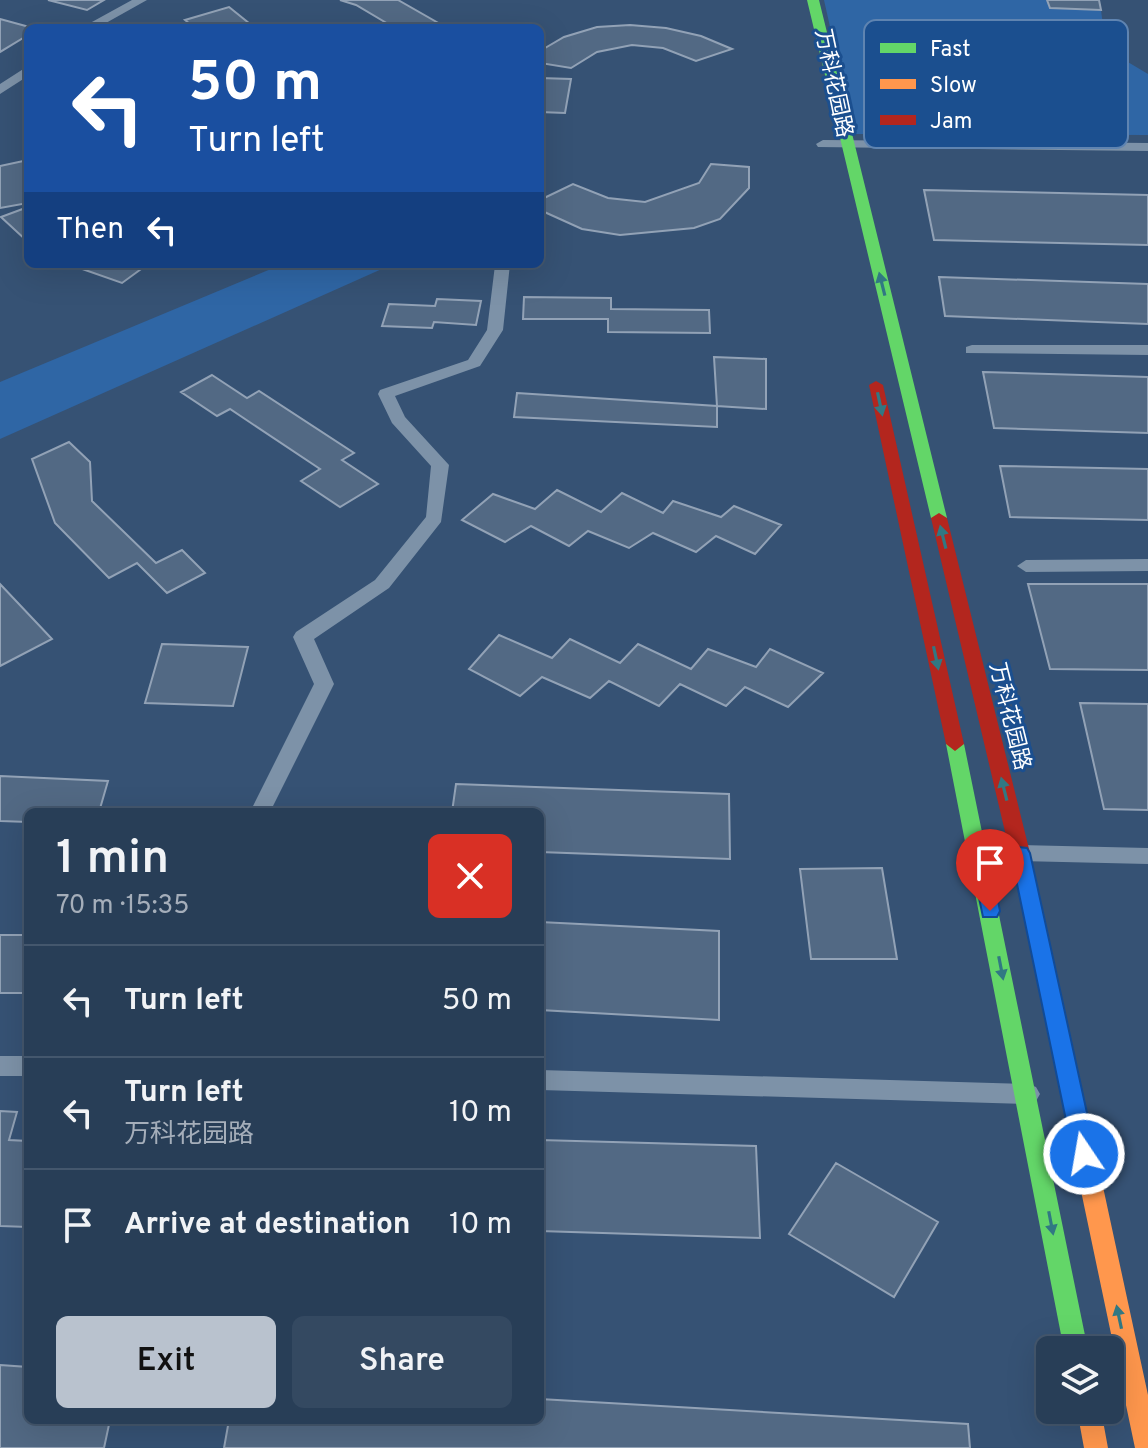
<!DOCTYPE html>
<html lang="en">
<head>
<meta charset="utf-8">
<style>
  body { margin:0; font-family:Overpass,"Noto Sans SC",sans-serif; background:#344961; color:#f1f3f6; height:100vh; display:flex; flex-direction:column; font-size:30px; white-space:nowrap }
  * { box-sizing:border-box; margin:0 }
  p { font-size:26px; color:#a5aeba }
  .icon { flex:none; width:44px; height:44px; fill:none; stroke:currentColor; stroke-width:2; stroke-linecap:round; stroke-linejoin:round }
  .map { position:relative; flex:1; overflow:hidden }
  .side { position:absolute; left:24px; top:808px; width:520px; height:616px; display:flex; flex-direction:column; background:#283e57; border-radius:12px; box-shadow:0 8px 32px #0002,0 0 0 2px #44576d }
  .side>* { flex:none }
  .hud { position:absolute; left:24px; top:24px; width:520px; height:244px; border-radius:12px; box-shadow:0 8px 32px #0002,0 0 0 2px #44576d; background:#1a4fa0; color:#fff; overflow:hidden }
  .tools { position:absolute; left:1036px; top:1336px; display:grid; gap:16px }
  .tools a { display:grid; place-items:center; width:88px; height:88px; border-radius:12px; background:#283e57; box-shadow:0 8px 32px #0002,0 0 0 2px #44576d; font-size:40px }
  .pin { position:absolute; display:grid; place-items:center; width:68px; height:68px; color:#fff; margin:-82px -34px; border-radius:50% 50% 50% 0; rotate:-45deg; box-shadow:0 0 8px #0007 }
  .pin .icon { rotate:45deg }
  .me { position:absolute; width:88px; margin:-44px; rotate:348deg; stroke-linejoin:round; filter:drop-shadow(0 0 6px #0008) }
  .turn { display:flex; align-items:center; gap:28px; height:168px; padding:0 32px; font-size:36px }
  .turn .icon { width:104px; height:104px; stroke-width:2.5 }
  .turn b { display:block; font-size:56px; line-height:68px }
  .then { display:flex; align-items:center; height:76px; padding:0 32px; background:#0003; gap:16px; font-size:30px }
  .round { display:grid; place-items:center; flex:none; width:84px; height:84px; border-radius:12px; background:#344961 }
  .head { display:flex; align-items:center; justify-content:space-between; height:136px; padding:0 32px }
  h1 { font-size:48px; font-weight:600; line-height:60px }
  .cta { display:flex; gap:16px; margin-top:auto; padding:16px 32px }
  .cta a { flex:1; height:92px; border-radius:12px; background:#b9c2ce; color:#111; font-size:32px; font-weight:600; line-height:92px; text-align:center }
  .cta a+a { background:#344961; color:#f1f3f6 }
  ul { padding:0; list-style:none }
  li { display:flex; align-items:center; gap:24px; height:112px; padding:0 32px; border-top:2px solid #44576d }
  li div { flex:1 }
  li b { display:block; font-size:30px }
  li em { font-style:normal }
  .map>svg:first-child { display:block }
  .green { fill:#2f66a5 }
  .building { fill:#526984; stroke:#92a2b6; stroke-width:2 }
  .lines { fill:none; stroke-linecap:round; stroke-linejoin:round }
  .lane { fill:#7d92a8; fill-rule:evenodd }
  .fast { fill:#63d668; fill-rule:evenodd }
  .slow { fill:#ff974d; fill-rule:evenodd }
  .jam { fill:#b3261e; fill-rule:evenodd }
  .oneway { fill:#317883 }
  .route { fill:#1a73e8; stroke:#114b97; stroke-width:2 }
  .labels { text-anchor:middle; stroke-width:6; stroke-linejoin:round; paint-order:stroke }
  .street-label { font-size:22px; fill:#fff; stroke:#1b4f8f }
  .key { fill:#1b4f8f; stroke:#5f84b1; stroke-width:2 }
  .key-label { font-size:22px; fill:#fff }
</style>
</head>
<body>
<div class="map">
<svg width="1148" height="1448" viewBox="0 0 1148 1448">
  <rect width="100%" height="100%" fill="#365274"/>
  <!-- green -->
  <path class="green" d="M824,0H1047L1051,8L1101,10L1106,49L1148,74V135L854,134Z
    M283,264H393L0,439V382Z"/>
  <!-- building -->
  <path class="building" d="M48,0H104L87,10Z
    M340,0H398L447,28H395L356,5Z
    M1047,0H1099L1101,10L1050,8Z
    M229,7L255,28H195L185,20Z
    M0,19L33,28H28V35L0,52Z
    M630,25L666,28L701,36L732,49L696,61L663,48L632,45L597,52L571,68L540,63V51L564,37L597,27Z
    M540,78L571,79L565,113L540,112Z
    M28,160V203L0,208V166Z
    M711,164L749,167V188L720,219L694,228L620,235L582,229L540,210V200L573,184L608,198L645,202L699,183Z
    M924,190L1148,195V245L934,240Z
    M28,207V242L1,217Z
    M68,264H148L122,283Z
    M939,277L1148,284V324L945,316Z
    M524,297L611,298V309L709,310L710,333L608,332V319H523Z
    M437,299L481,301L476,325L434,322L432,328L382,326L389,304L435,306Z
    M714,357L766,359V409L717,406Z
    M983,372L1148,377V433L994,428Z
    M212,375L247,398L259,391L354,453L342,460L378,484L340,507L301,481L320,469L230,409L217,416L181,392Z
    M517,393L717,406V427L514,417Z
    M69,442L90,462L92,501L156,563L182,550L205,573L167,593L137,563L109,578L55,523L32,459Z
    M1000,466L1148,469V520L1010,517Z
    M557,490L601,512L622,493L663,513L673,501L721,517L734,506L781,525L755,554L716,536L696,552L653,533L629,548L588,531L569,546L531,526L505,542L462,520L493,494L535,509Z
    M0,584L52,639L0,666Z
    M1028,584H1148V670L1050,669Z
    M499,635L552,658L570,639L620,663L638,644L691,669L708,649L756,667L770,649L823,673L788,707L745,687L726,706L680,684L659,706L609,681L590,698L542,677L520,696L469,669Z
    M162,644L248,647L233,706L145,703Z
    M1080,703L1148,704V810L1104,809Z
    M0,776L108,781L99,812H28V822L0,821Z
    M456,784L729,794L730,859L540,852V812H452Z
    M882,868L897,959H811L800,869Z
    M540,922L719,931V1020L540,1010Z
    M0,935H28V993H0Z
    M0,1111L17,1112L9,1140L28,1141V1227L0,1226Z
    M540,1140L756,1146L760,1238L540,1231Z
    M836,1163L938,1222L894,1297L789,1234Z
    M0,1365L28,1367V1420H110L104,1448H0Z
    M540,1399L968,1424L970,1448H224L229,1420H540Z"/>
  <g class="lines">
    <!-- lane -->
    <path class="lane" d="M132,0H147L97,28H81Z
      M28,66V76L0,94V84Z
      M823,140L1148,143V151L818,147L816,144Z
      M510,264L503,330L480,366L395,396L405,417L449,465L441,522L389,588L314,639L334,684L270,812H250L314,684L293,637L296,632L375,580L426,517L431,466L392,423L378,394L380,390L468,360L487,330L495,265Z
      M972,345H1148V355L966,353V347Z
      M1148,559V571L1026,572L1017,566L1026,560Z
      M1020,845L1148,848V864L1020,861L1012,859L1009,853L1012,847Z
      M0,1056H28V1076H0Z
      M540,1070L1028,1084L1036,1087L1040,1094L1036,1101L1028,1104L540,1090Z"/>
    <!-- fast -->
    <path class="fast" d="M807,0H819L947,518L939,523L931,518Z
      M955,737L964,744L1088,1350H1064L946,744Z"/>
    <!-- slow -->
    <path class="slow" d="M1062,1039L1069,1042L1073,1048L1148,1395V1448H1135L1051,1048L1055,1042Z
      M1077,1410H1101L1108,1448H1084Z"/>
    <!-- jam -->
    <path class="jam" d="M876,381L883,385L964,744L955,751L946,744L869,385Z
      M939,513L947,518L1030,853L1073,1048L1069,1054L1062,1057L1055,1054L1051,1048L1010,853L931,518Z"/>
  </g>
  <!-- one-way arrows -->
  <defs><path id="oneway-solid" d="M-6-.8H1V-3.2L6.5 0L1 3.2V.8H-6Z" transform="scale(2)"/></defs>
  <g class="oneway">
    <use href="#oneway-solid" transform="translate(882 284) rotate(-104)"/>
    <use href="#oneway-solid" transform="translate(880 404) rotate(78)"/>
    <use href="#oneway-solid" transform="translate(943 537) rotate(-104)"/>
    <use href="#oneway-solid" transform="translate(936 658) rotate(78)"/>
    <use href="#oneway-solid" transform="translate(1004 789) rotate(-104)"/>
    <use href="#oneway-solid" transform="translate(1001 968) rotate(79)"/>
    <use href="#oneway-solid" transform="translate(1051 1223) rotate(79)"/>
    <use href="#oneway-solid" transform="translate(1119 1317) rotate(-102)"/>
  </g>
  <!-- route -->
  <path class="route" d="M979,843L1027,848L1030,853L1096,1154L1092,1161L1084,1164L1076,1161L1073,1154L1012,860L990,859L1000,911L997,917H983L969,850L972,845Z"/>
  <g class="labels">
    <!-- street labels -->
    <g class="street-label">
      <text transform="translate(835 83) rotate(78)" y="8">万科花园路</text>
      <text transform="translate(1011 716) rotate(76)" y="8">万科花园路</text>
    </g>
  </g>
  <!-- legend -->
  <rect x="864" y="20" width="264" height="128" rx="12" class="key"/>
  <rect x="880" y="43" width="36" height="10" fill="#63d668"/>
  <rect x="880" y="79" width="36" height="10" fill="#ff974d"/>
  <rect x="880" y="115" width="36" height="10" fill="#b3261e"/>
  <g class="key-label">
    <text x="930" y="56">Fast</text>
    <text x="930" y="92">Slow</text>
    <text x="930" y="128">Jam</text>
  </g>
</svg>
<div class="tools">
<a><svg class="icon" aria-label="layers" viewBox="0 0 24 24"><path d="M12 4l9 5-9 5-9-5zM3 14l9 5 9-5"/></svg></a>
</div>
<div class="pin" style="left:990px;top:911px;background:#d93025"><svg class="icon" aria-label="arrive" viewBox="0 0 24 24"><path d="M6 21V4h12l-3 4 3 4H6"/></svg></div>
<svg class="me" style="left:1084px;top:1154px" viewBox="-20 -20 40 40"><circle r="17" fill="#1a73e8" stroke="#fff" stroke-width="3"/><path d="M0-11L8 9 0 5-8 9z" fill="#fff"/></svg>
<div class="hud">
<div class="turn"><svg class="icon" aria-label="left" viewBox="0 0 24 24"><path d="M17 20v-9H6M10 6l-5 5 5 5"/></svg><div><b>50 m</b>Turn left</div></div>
<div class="then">Then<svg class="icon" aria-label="left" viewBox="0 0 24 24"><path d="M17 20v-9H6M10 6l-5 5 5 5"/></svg></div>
</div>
<section class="side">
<div class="head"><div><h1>1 min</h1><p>70 m · 15:35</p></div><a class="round" style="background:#d93025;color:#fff"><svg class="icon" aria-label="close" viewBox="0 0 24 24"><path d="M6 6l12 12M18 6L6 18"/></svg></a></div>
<ul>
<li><svg class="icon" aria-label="left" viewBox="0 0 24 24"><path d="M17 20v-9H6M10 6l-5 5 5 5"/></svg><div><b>Turn left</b></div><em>50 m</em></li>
<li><svg class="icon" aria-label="left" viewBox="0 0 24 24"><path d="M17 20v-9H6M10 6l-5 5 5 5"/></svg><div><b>Turn left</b><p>万科花园路</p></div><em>10 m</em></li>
<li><svg class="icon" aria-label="arrive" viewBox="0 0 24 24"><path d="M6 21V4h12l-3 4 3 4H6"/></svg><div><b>Arrive at destination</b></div><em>10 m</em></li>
</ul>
<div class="cta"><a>Exit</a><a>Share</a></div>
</section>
</div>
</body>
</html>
